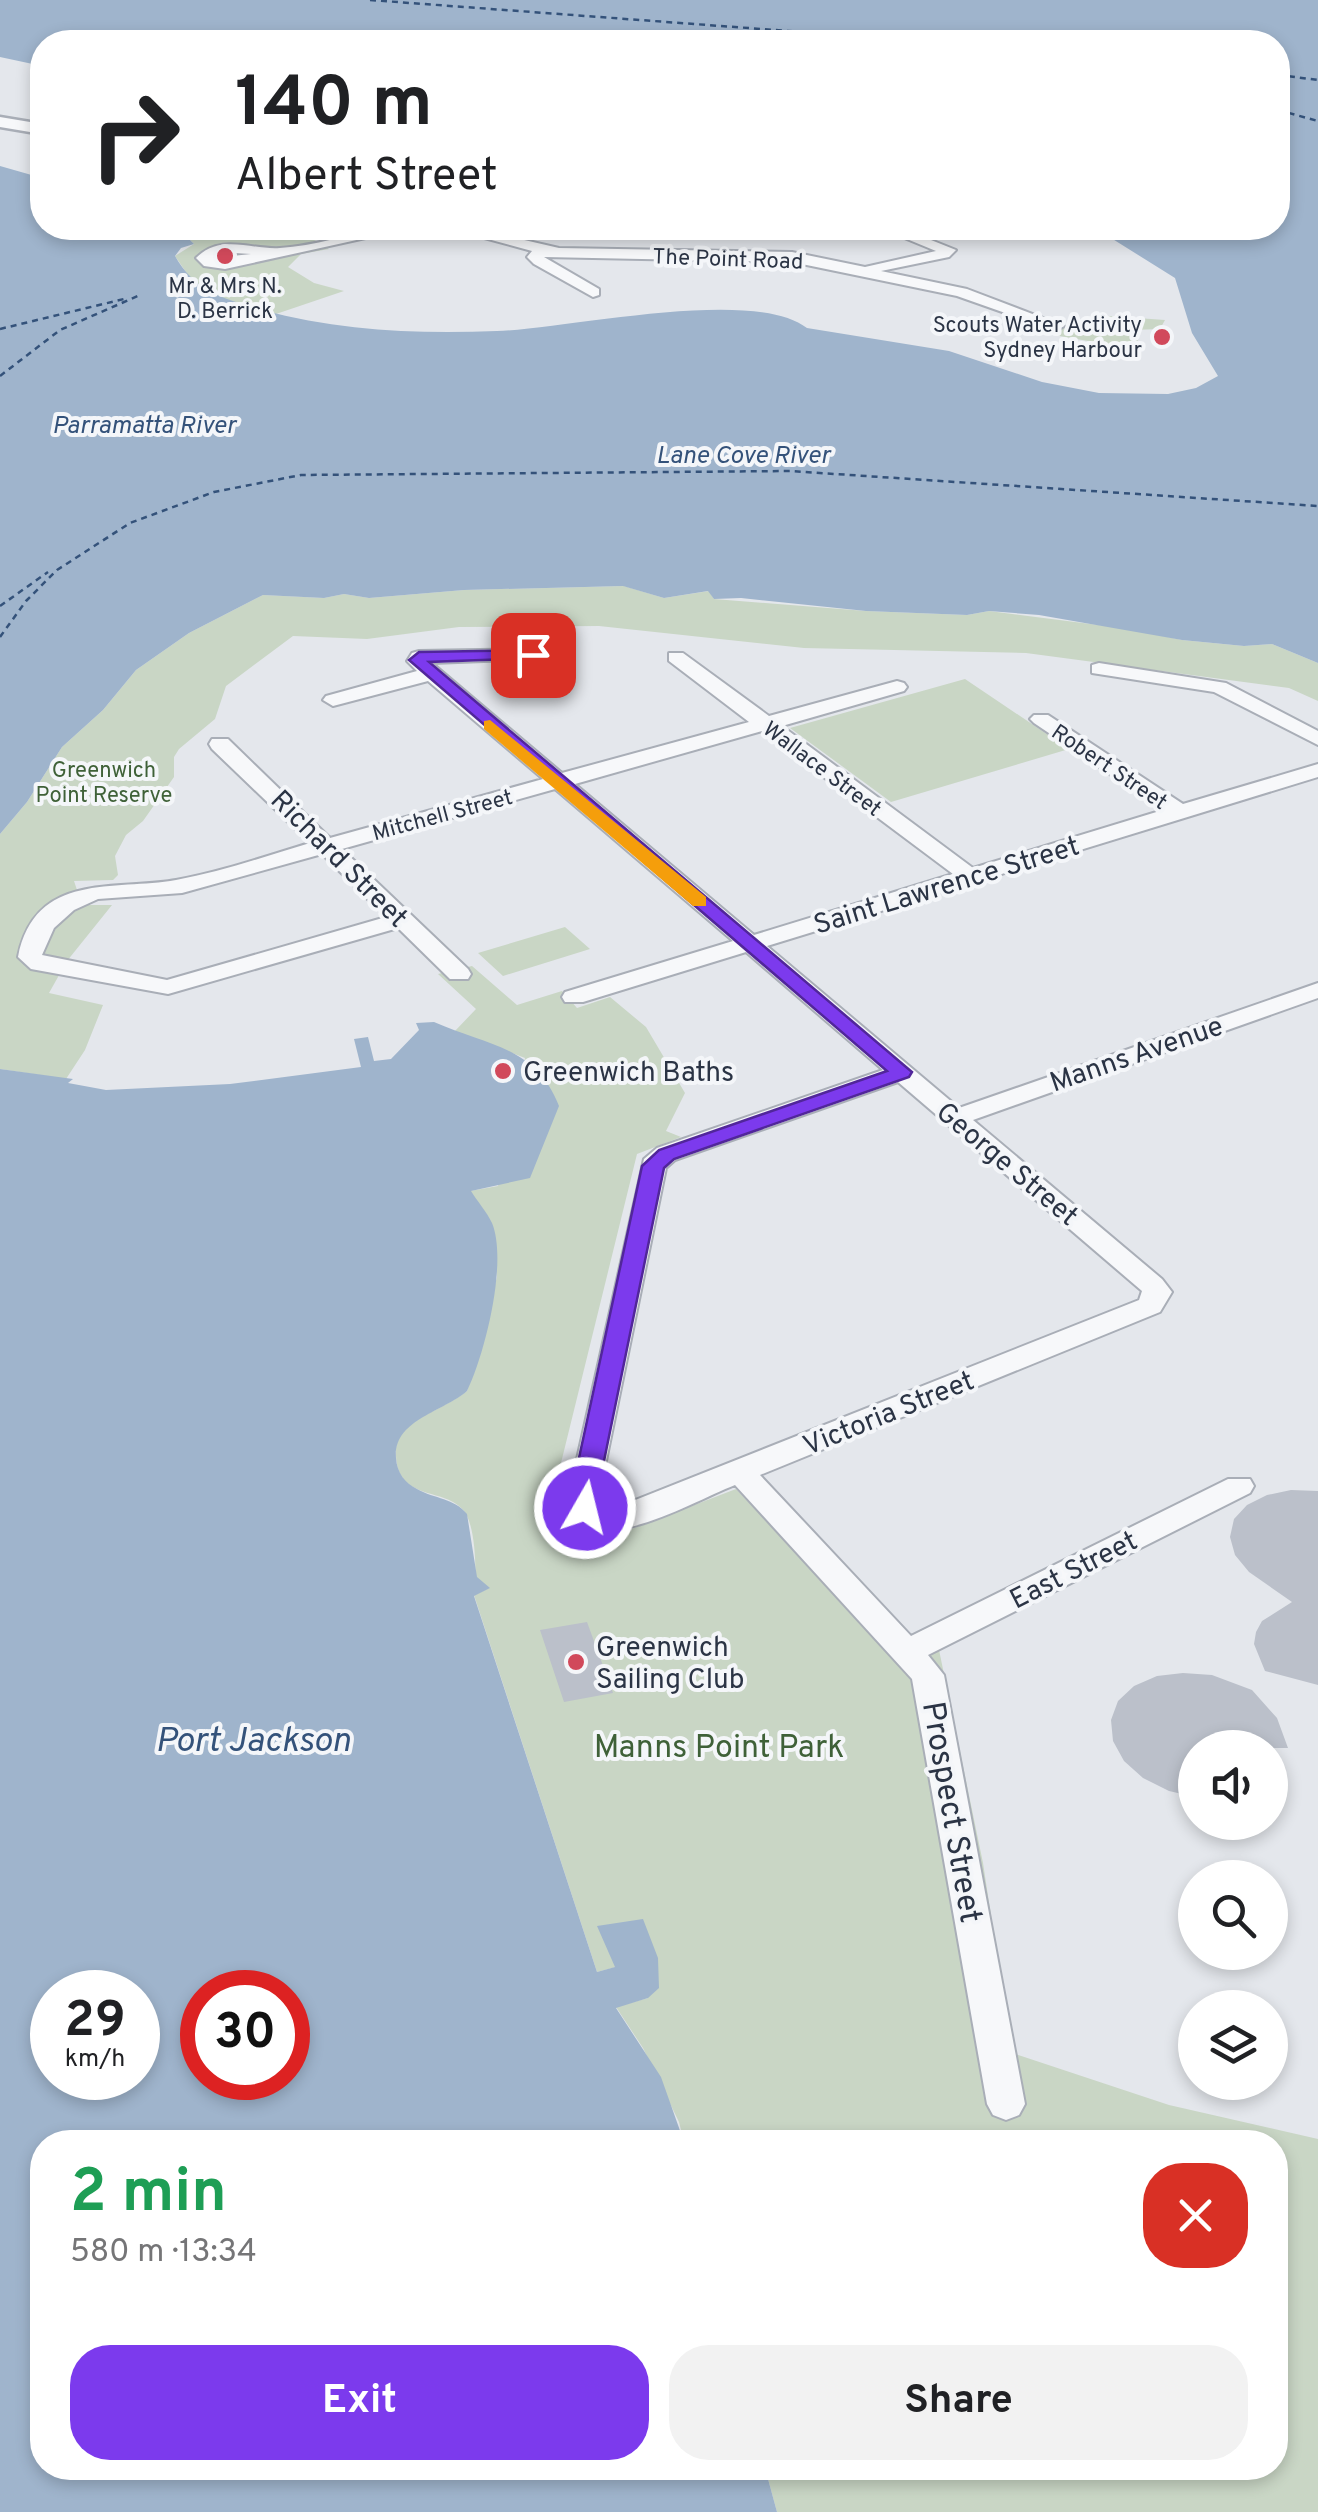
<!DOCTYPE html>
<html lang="en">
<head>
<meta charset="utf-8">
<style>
  body { margin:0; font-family:Overpass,sans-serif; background:#f2f2f2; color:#202124; height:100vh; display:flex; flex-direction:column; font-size:38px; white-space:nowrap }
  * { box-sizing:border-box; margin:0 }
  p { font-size:32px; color:#757577 }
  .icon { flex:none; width:55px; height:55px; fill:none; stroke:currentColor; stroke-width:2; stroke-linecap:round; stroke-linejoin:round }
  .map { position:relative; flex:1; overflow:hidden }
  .sheet { position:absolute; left:30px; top:2130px; width:1258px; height:350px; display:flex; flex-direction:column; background:#fff; border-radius:40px; box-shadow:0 5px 15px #0003 }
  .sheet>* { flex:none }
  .banner { position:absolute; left:30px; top:30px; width:1260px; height:210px; border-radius:40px; box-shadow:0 5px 15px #0003; background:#fff; color:#202124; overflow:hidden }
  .controls { position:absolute; left:1178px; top:1730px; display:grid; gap:20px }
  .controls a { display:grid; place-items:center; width:110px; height:110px; border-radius:50%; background:#fff; box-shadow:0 5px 15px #0003; font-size:50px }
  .speed { position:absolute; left:30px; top:1970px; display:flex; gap:20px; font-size:50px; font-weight:700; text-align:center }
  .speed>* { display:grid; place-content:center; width:130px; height:130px; border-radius:50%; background:#fff; box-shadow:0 5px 15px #0003; line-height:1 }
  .speed small { font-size:25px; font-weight:400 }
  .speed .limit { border:15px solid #d22; background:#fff; color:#111 }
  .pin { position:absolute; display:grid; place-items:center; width:85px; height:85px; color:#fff; margin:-42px; border-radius:20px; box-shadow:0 5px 15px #0006 }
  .me { position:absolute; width:110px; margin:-55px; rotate:8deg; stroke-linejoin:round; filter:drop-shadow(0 0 8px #0008) }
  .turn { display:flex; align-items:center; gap:35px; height:210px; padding:0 40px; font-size:45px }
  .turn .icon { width:130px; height:130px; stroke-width:2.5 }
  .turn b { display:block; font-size:70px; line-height:85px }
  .round { display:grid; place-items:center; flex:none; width:105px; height:105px; border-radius:40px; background:#f2f2f2 }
  .headline { display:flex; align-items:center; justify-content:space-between; height:170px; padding:0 40px }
  h1 { font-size:60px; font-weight:700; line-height:75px; color:#1e9e55 }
  .action { display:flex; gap:20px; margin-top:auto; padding:20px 40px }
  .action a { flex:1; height:115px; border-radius:40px; background:#7c3aed; color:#fff; font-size:40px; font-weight:700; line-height:115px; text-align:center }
  .action a+a { background:#f2f2f2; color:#202124 }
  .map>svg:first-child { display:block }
  .green { fill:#c9d6c5 }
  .water { fill:#9fb4cc; fill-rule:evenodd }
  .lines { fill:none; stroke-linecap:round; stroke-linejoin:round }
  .ferry { stroke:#34527a; stroke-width:2.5; stroke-dasharray:6 5; stroke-linecap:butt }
  .building { fill:#bbc0ca }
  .minor-casing { stroke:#a9aeb7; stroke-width:4 }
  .tertiary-casing { stroke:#a9aeb7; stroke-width:5 }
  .minor { fill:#f7f8fa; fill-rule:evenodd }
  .tertiary { fill:#f7f8fa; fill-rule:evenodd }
  .route { fill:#7c3aed; stroke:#51269a; stroke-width:2.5 }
  .slow { fill:#f59e0b }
  .poi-dot { fill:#d1495b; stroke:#f4f6f9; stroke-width:4 }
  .labels { text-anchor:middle; stroke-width:8; stroke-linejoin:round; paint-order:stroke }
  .far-street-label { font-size:22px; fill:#2b3445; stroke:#f4f6f9 }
  .far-poi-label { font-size:22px; fill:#2b3445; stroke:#f4f6f9 }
  .far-park-label { font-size:22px; fill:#3f6138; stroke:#f4f6f9 }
  .far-water-label { font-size:25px; font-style:italic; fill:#34527a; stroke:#f4f6f9 }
  .street-label { font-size:28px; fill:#2b3445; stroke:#f4f6f9 }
  .poi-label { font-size:28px; fill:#2b3445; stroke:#f4f6f9; text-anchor:start }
  .near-park-label { font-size:32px; fill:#3f6138; stroke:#f4f6f9 }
  .near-street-label { font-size:32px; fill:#2b3445; stroke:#f4f6f9 }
  .near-water-label { font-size:35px; font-style:italic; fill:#34527a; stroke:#f4f6f9 }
</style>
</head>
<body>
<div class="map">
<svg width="1318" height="2512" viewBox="0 0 1318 2512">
  <rect width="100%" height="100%" fill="#e4e7ec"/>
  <!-- green -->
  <path class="green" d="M178,228H295L329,249L301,254L288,267L314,283L344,291L276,314L214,296L192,281L175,256L194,244Z
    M1109,316L1165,320L1160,329L1133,330L1132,333L1140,334L1136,346L1144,351L1054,335L1072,321L1094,322Z
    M624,586L664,598L709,591L714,599L866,611L967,615L989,611L1130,629L1182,640L1244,646L1272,644L1318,663V701L1289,688L1026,653L804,648L599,626L459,627L367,639L293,636L226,686L215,719L179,749L174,757V777L143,821L126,835L115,856L118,875L113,880L74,881L82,905H112L67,961L49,993L103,1005L85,1050L66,1079L0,1069V834L27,802L62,747L103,710L136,670L189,633L263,595L324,598L344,594L369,598L464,590Z
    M965,679L1069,749L891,802L790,728Z
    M565,927L590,949L503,976L478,953Z
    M472,966L517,1005L562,991L577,1008L610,997L646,1027L685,1093L666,1131L681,1137L637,1154L561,1463L559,1504L570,1529L603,1540L736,1489L890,1651L938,1645L983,1863L1012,2053L1169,2105L1318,2139V2512H777L765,2468H1275V2142H684L679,2122L643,2048L616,2007L648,1998L616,1967L597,1972L474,1595C477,1576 476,1526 464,1511C446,1487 398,1502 396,1456C395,1445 398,1435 407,1428C424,1412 449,1406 467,1391L497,1277L491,1222L470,1191L498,1186L525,1058L455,1031L476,1009L438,974Z"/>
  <!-- water -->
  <path class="water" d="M0,0H1318V663L1272,644L1244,646L1182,640L1039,615L989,611L967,615L866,611L741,598L714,599L708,591L664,598L623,586L464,590L369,598L344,594L324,598L263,595L189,633L136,670L103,710L62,747L27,802L0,834V166L42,178V228H178L194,244L181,248L175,256C195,292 225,299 262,310C340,331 417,334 497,331C566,329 753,286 807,328L949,351L1042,382L1099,393L1168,394L1196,388L1218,376L1192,333L1175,278L1095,228H1278V42H42V66L0,57Z
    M434,1022C488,1046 536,1046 559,1106L530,1178L471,1191C477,1201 487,1212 492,1223C508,1262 485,1354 467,1391C443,1412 393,1420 396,1458C397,1473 405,1483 417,1489C435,1499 454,1498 467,1514L477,1577L490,1588L474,1596L597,1972L615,1967L597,1926L643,1919L658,1958L659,1988L648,1998L616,2008L661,2077L684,2142H42V2468H765L777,2512H0V1069L73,1079L68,1083L106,1090L230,1084L361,1067L354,1039L368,1037L374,1061L391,1059L419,1030L416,1023ZM138,1992V2078H52V1992ZM288,1992V2078H202V1992Z"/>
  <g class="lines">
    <!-- ferry -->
    <path class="ferry" d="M370,0L937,42
      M1278,75L1318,80
      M1278,110L1318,121
      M0,329L124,299
      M0,376L60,330L140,295
      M0,606L48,572
      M0,637L26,601L57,570L130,523L214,492L301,475L790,471L1318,506"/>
  </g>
  <!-- building -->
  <path class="building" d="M1291,1490L1318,1491V1685L1265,1671L1254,1644L1256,1632L1262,1621L1292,1602L1249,1572L1235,1555L1230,1537L1234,1519L1247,1505L1267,1495Z
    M587,1622L613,1693L564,1702L540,1630Z
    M1183,1673L1212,1675L1252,1690L1277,1718L1288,1748H1195V1797L1169,1791L1143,1778L1124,1761L1113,1741L1111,1720L1118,1701L1134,1686L1157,1676Z"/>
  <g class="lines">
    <!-- minor casing -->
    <g class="minor-casing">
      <path id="minor" d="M383,228H411L225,269L204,266L196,258C220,233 251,250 280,248C314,246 350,234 383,228ZM235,253L251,254L213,258Z
        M447,228H472L559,248L792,252L865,267L936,251L880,228H901L956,250L949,257L881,271L967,289L1064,326L1056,331L957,296L792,262L544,257L599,289V295L593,297L534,264L527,257L532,251Z
        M533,649L543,655L540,659L432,663L562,773L749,722L669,661V653H683L769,716L897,681L904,683L907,687L904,691L782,726L973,868L1163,810L1034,723L1030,719L1034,715H1048L1183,804L1318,764V777L767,946L959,1108L1318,983V998L973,1120L1162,1279L1172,1292L1160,1312L760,1475L911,1636L1228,1479H1250L1254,1486L1250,1493L928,1655L944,1675L1025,2104L1019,2115L1006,2120L993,2115L987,2104L912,1679L735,1485C697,1500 618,1546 581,1525L569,1495L644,1159L657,1148L883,1070L746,952L583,1002H565L562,997L565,992L733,941L555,789L342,849L468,969L471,974L468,979H450L398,928L168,994L31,969L18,957C35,871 115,891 176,880C221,872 266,856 310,843L212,749L209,744L212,739H228L330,838L543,779L428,681L333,706L323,700L326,696L417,671L407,661L412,653L419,651ZM762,731L953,874L754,935L575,784ZM322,854L386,917L167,980L42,955L54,928L74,910L98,899L182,893ZM898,1082L1142,1291L1139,1300L605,1512L599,1495L666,1168L675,1160Z
        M1099,663L1226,683L1318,731V745L1214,692L1092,673V665Z"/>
    </g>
    <!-- tertiary casing -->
    <g class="tertiary-casing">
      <path id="tertiary" d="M0,117L42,124V134L0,127Z"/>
    </g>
    <!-- minor -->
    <use href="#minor" class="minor"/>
    <!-- tertiary -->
    <use href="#tertiary" class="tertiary"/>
  </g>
  <!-- route -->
  <path class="route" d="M533,650L539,651V658L429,662L912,1072L909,1077L674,1159L664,1168L597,1495L598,1508L585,1516L576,1513L571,1495L642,1166L659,1150L887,1071L409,660L419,652Z"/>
  <!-- slow -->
  <path class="slow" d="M490,720L706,897V906H693L484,729V721Z"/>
  <!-- markers -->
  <g class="poi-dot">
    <circle cx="225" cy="256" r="10"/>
    <circle cx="1162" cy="337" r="10"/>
    <circle cx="503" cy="1071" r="10"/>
    <circle cx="576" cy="1662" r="10"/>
  </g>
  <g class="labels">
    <!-- far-street labels -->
    <g class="far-street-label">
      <text transform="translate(728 258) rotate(2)" y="8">The Point Road</text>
      <text transform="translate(1110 766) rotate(34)" y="8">Robert Street</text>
      <text transform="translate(823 768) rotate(37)" y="8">Wallace Street</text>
      <text transform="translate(442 814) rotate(-15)" y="8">Mitchell Street</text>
    </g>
    <!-- far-poi labels -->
    <g class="far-poi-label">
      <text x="225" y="293">Mr &amp; Mrs N.<tspan x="225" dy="25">D. Berrick</tspan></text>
      <text x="1142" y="332" text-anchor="end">Scouts Water Activity<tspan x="1142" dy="25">Sydney Harbour</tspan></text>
    </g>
    <!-- far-park labels -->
    <g class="far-park-label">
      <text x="104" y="777">Greenwich<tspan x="104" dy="25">Point Reserve</tspan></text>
    </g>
    <!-- far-water labels -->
    <g class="far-water-label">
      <text x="144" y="433">Parramatta River</text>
      <text x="743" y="463">Lane Cove River</text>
    </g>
    <!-- street labels -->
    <g class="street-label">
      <text transform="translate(340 858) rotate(45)" y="10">Richard Street</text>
      <text transform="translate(946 884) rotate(-17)" y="10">Saint Lawrence Street</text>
      <text transform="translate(1136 1053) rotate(-19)" y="10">Manns Avenue</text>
      <text transform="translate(1008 1163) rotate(40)" y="10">George Street</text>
      <text transform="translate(888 1412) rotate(-22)" y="10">Victoria Street</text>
      <text transform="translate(1073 1569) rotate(-27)" y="10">East Street</text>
    </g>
    <!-- poi labels -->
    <g class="poi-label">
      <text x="523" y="1081">Greenwich Baths</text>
      <text x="596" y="1656">Greenwich<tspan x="596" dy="32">Sailing Club</tspan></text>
    </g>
    <!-- near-park labels -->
    <g class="near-park-label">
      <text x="719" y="1757">Manns Point Park</text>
    </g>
    <!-- near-street labels -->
    <g class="near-street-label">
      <text transform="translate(953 1812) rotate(80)" y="11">Prospect Street</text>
    </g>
    <!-- near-water labels -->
    <g class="near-water-label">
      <text x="253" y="1751">Port Jackson</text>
    </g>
  </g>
</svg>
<div class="controls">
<a><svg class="icon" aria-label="sound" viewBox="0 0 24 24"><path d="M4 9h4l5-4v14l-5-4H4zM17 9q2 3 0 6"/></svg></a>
<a><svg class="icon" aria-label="search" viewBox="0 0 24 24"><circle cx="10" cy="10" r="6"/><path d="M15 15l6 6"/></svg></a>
<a><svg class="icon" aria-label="layers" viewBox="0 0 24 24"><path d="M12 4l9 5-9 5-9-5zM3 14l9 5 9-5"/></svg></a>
</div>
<div class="speed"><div>29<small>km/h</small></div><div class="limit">30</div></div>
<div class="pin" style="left:533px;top:655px;background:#d93025"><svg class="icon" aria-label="arrive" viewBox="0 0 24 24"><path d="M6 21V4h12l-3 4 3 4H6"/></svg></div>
<svg class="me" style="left:585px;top:1508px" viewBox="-20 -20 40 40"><circle r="17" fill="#7c3aed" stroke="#fff" stroke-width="3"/><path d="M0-11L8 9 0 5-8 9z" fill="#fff"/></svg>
<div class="banner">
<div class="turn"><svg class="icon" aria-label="right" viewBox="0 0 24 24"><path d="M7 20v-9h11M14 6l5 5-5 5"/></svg><div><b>140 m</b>Albert Street</div></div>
</div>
<section class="sheet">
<div class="headline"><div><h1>2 min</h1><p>580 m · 13:34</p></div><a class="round" style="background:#d93025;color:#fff"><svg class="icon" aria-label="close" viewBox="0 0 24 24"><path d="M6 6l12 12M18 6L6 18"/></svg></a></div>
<div class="action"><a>Exit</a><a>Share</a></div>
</section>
</div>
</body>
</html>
